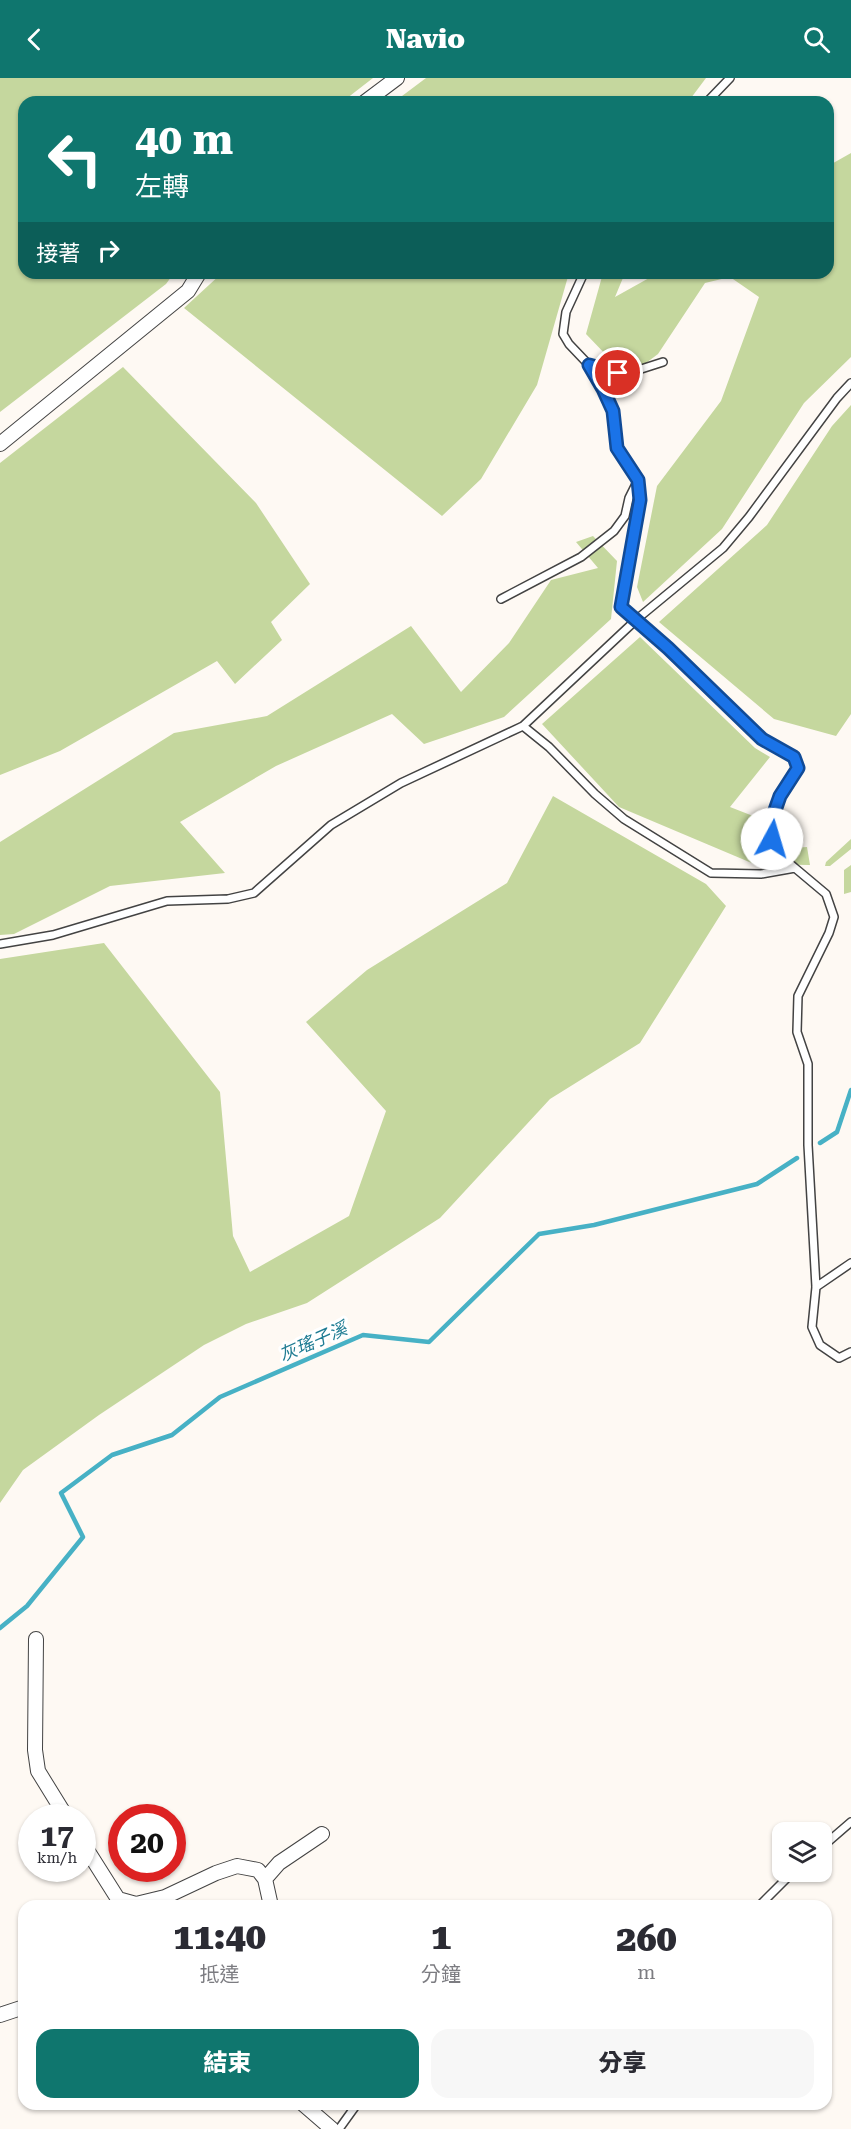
<!DOCTYPE html>
<html lang="zh-TW">
<head>
<meta charset="utf-8">
<style>
  body { margin:0; font-family:"Roboto Serif","Noto Sans TC",serif; background:#f7f7f7; color:#2b2b33; height:100vh; display:flex; flex-direction:column; font-size:22px; white-space:nowrap }
  * { box-sizing:border-box; margin:0 }
  p { font-size:20px; color:#7c7c81 }
  .icon { flex:none; width:33px; height:33px; fill:none; stroke:currentColor; stroke-width:2; stroke-linecap:round; stroke-linejoin:round }
  .map { position:relative; flex:1; overflow:hidden }
  .drawer { position:absolute; left:18px; top:1822px; width:814px; height:210px; display:flex; flex-direction:column; background:#fff; border-radius:18px; box-shadow:0 2px 4px #0004 }
  .drawer>* { flex:none }
  .top-card { position:absolute; left:18px; top:18px; width:816px; height:183px; border-radius:18px; box-shadow:0 2px 4px #0004; background:#0f766e; color:#fff; overflow:hidden }
  .controls { position:absolute; left:772px; top:1744px; display:grid; gap:12px }
  .controls a { display:grid; place-items:center; width:60px; height:60px; border-radius:12px; background:#fff; box-shadow:0 2px 4px #0004; font-size:30px }
  .speed { position:absolute; left:18px; top:1726px; display:flex; gap:12px; font-size:30px; font-weight:700; text-align:center }
  .speed>* { display:grid; place-content:center; width:78px; height:78px; border-radius:50%; background:#fff; box-shadow:0 2px 4px #0004; line-height:1 }
  .speed small { font-size:15px; font-weight:400 }
  .speed .limit { border:9px solid #d22; background:#fff; color:#111 }
  .pin { position:absolute; display:grid; place-items:center; width:51px; height:51px; color:#fff; margin:-26px; border:3px solid #fff; border-radius:50%; box-shadow:0 2px 6px #0007 }
  .me { position:absolute; width:66px; margin:-33px; rotate:6deg; stroke-linejoin:round; filter:drop-shadow(0 0 4px #0008) }
  .turn { display:flex; align-items:center; gap:21px; height:126px; padding:0 18px; font-size:27px }
  .turn .icon { width:78px; height:78px; stroke-width:2.5 }
  .turn b { display:block; font-size:42px; line-height:51px }
  .then { display:flex; align-items:center; height:57px; padding:0 18px; background:#0003; gap:12px; font-size:22px }
  .eta { display:flex; justify-content:space-evenly; align-items:center; height:102px; text-align:center }
  .eta b { font-size:36px; font-weight:800; line-height:42px }
  .cta { display:flex; gap:12px; margin-top:auto; padding:12px 18px }
  .cta a { flex:1; height:69px; border-radius:18px; background:#0f766e; color:#fff; font-size:24px; font-weight:800; line-height:69px; text-align:center }
  .cta a+a { background:#f7f7f7; color:#2b2b33 }
  header { display:flex; justify-content:space-between; align-items:center; height:78px; padding:0 18px; background:#0f766e; color:#fff; font-size:27px; font-weight:800 }
  .map>svg:first-child { display:block }
  .forest { fill:#c5d79e }
  .lines { fill:none; stroke-linecap:round; stroke-linejoin:round }
  .stream { stroke:#47b1c5; stroke-width:4.5 }
  .service-casing { stroke:#434343; stroke-width:10 }
  .minor-casing { stroke:#434343; stroke-width:16 }
  .service { stroke:#fff; stroke-width:7 }
  .minor { stroke:#fff; stroke-width:14 }
  .route-casing { stroke:#114b97; stroke-width:15 }
  .route { stroke:#1a73e8; stroke-width:10 }
  .labels { text-anchor:middle; stroke-width:6; stroke-linejoin:round; paint-order:stroke }
  .water-label { font-size:18px; font-style:italic; fill:#1f7c93; stroke:#fff }
</style>
</head>
<body>
<header><svg class="icon" aria-label="back" viewBox="0 0 24 24"><path d="M15 5l-7 7 7 7"/></svg>Navio<svg class="icon" aria-label="search" viewBox="0 0 24 24"><circle cx="10" cy="10" r="6"/><path d="M15 15l6 6"/></svg></header>
<div class="map">
<svg width="851" height="2051" viewBox="0 0 851 2051">
  <rect width="100%" height="100%" fill="#fef9f3"/>
  <!-- forest -->
  <path class="forest" d="M0,0H373L342,24H24V195H174L166,206L0,334Z
    M426,0H706L688,24H394Z
    M851,75V279L804,325L722,451L643,524L637,509L657,408L721,323L759,219L730,199L705,205L658,276L634,294L609,280L586,256L603,195H625L615,219L658,195H828V88Z
    M222,195H569L537,307L481,401L442,438L184,230Z
    M123,289L256,425L310,506L271,544L282,562L235,606L217,583L60,673L0,697V385Z
    M851,327V636L836,658L774,641L659,544L767,447L832,348Z
    M593,458L617,483L611,541L504,639L424,666L392,636L276,688L180,744L225,795L110,808L14,856L0,857V764L174,655L267,638L411,548L461,614L509,565L551,502L598,490L576,464Z
    M640,559L755,670L770,679L730,729L771,745L757,764L778,771L807,769L810,787L754,786L619,729L542,646Z
    M553,718L706,806L726,828L640,965L550,1021L440,1140L307,1225L246,1246L204,1267L99,1337L23,1392L0,1425V881L104,865L220,1014L233,1158L250,1194L349,1138L386,1033L306,944L367,892L507,805Z
    M851,761V771L830,788H825L826,784Z
    M851,787V814L844,816V792Z"/>
  <g class="lines">
    <!-- stream -->
    <path class="stream" d="M820,1065L837,1054L851,1012
      M0,1550L27,1528L83,1459L61,1415L112,1377L172,1357L220,1319L363,1257L429,1264L539,1156L594,1147L757,1106L797,1080"/>
    <!-- service casing -->
    <g class="service-casing">
      <path id="service" d="M707,24L730,0
        M584,195L566,234L563,256L569,266L589,287L603,311L613,333L617,370L638,402L640,422L621,529L668,570L762,661L794,679L798,690C784,712 762,742 775,769C779,777 788,784 795,790
        M589,287L618,295L635,293L663,284
        M501,521L581,479L614,453L625,438L629,420L638,402
        M523,648L637,541L723,470L749,439L837,320L851,305
        M0,866L53,857L167,823L228,821L254,815L331,747L401,705L523,648L549,669L595,716L624,741L711,795L761,796L795,790L826,816L834,839L829,855L798,918L797,954L808,986V1067L816,1209L812,1249L820,1267L839,1280L851,1274
        M816,1209L851,1185
        M822,1769L851,1744
        M759,1828L793,1794
        M339,2051L357,2026"/>
    </g>
    <!-- minor casing -->
    <g class="minor-casing">
      <path id="minor" d="M365,24L397,0
        M0,366L188,213L199,195
        M36,1561L35,1672L38,1693L67,1740
        M82,1764L118,1821L136,1826L165,1819
        M265,1801L279,1785L322,1756
        M155,1828L165,1819L216,1795L237,1788L258,1792L265,1801L271,1828
        M0,1937L24,1929
        M303,2026L332,2051"/>
    </g>
    <!-- service -->
    <use href="#service" class="service"/>
    <!-- minor -->
    <use href="#minor" class="minor"/>
  </g>
  <g class="lines">
    <!-- route casing -->
    <g class="route-casing">
      <path id="route" d="M618,295L589,287L603,311L613,333L617,370L638,402L640,422L621,529L668,570L762,661L794,679L798,690L780,718L773,738L772,761"/>
    </g>
    <!-- route -->
    <use href="#route" class="route"/>
  </g>
  <g class="labels">
    <!-- water labels -->
    <g class="water-label">
      <text transform="translate(313 1264) rotate(-24)" y="6">灰瑤子溪</text>
    </g>
  </g>
</svg>
<div class="controls">
<a><svg class="icon" aria-label="layers" viewBox="0 0 24 24"><path d="M12 4l9 5-9 5-9-5zM3 14l9 5 9-5"/></svg></a>
</div>
<div class="speed"><div>17<small>km/h</small></div><div class="limit">20</div></div>
<div class="pin" style="left:618px;top:295px;background:#d93025"><svg class="icon" aria-label="arrive" viewBox="0 0 24 24"><path d="M6 21V4h12l-3 4 3 4H6"/></svg></div>
<svg class="me" style="left:772px;top:761px" viewBox="-20 -20 40 40"><circle r="19" fill="#fff"/><path d="M0-13L10 11 0 6-10 11z" fill="#1a73e8"/></svg>
<div class="top-card">
<div class="turn"><svg class="icon" aria-label="left" viewBox="0 0 24 24"><path d="M17 20v-9H6M10 6l-5 5 5 5"/></svg><div><b>40 m</b>左轉</div></div>
<div class="then">接著<svg class="icon" aria-label="right" viewBox="0 0 24 24"><path d="M7 20v-9h11M14 6l5 5-5 5"/></svg></div>
</div>
<section class="drawer">
<div class="eta">
<div><b>11:40</b><p>抵達</p></div>
<div><b>1</b><p>分鐘</p></div>
<div><b>260</b><p>m</p></div>
</div>
<div class="cta"><a>結束</a><a>分享</a></div>
</section>
</div>
</body>
</html>
